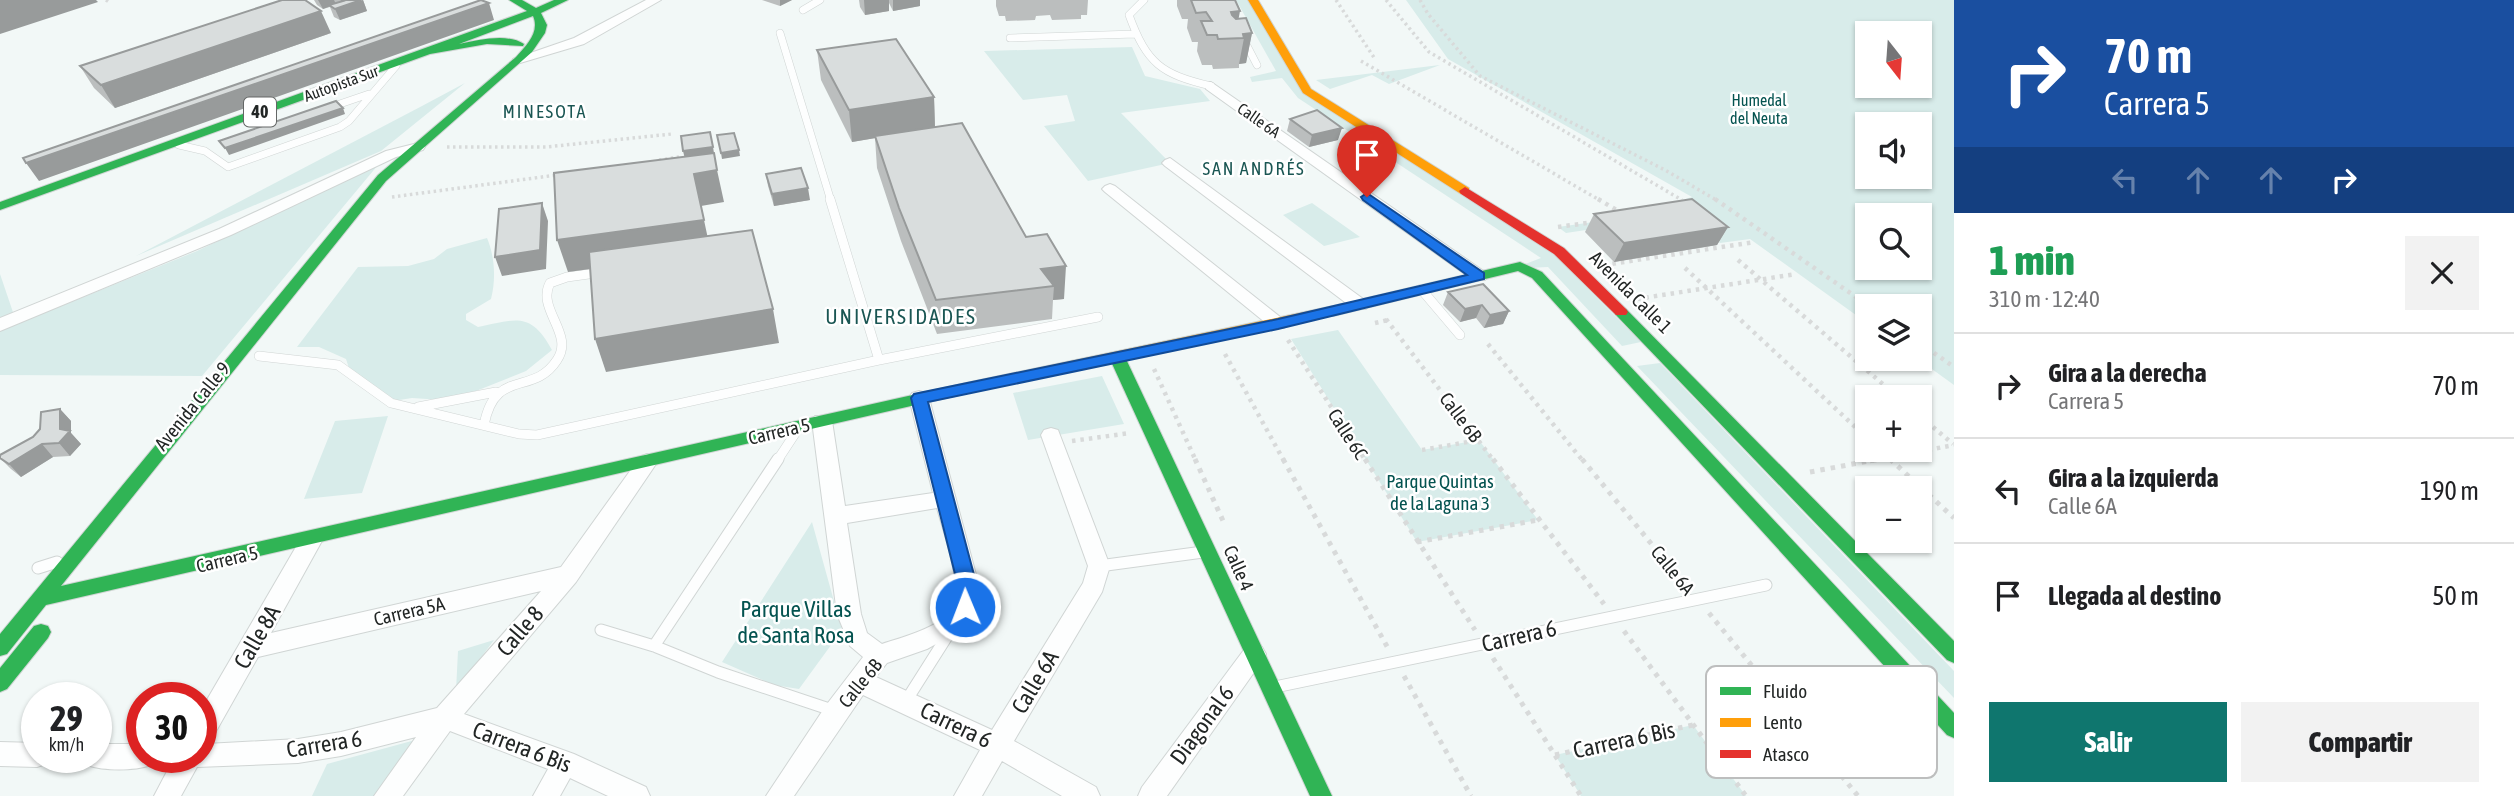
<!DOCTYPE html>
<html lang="es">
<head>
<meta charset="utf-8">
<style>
  body { margin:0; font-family:"Asap Condensed",sans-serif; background:#f2f2f2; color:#202124; height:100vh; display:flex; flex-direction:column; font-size:26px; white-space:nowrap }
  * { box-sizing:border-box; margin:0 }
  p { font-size:23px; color:#757577 }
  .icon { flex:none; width:38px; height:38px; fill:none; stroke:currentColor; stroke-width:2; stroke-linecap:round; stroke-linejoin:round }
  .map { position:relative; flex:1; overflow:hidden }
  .sheet { display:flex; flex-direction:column; background:#fff; width:560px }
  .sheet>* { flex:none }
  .top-card { background:#1a4fa0; color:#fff; overflow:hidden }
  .needle { width:46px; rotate:163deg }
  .fabs { position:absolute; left:1855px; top:21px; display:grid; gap:14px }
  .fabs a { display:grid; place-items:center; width:77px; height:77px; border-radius:0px; background:#fff; box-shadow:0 2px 5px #0004; font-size:35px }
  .speed { position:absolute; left:21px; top:682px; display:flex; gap:14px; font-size:35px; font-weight:700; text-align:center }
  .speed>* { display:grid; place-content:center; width:91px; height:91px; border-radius:50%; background:#fff; box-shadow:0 2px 5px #0004; line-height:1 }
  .speed small { font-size:18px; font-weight:400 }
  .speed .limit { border:10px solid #d22; background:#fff; color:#111 }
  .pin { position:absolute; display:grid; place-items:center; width:60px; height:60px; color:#fff; margin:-72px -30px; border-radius:50% 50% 50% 0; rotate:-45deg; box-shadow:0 0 7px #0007 }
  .pin .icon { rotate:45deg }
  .me { position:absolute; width:77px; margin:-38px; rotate:359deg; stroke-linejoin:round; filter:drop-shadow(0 0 5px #0008) }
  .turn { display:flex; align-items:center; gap:24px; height:147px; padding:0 35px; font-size:32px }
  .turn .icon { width:91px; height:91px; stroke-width:2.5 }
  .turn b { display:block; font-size:49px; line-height:60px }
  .lanes { display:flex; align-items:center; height:66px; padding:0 35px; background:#0003; justify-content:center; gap:35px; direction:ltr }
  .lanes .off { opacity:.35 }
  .round { display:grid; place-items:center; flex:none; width:74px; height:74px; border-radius:0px; background:#f2f2f2 }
  .summary { display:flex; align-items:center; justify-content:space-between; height:119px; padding:0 35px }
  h1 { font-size:42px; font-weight:800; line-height:52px; color:#1e9e55 }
  .action { display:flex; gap:14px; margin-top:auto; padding:14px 35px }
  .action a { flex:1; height:80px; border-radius:0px; background:#0f766e; color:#fff; font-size:28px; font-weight:800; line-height:80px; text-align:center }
  .action a+a { background:#f2f2f2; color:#202124 }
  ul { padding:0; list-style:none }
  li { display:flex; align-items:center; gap:21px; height:105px; padding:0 35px; border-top:2px solid #e0e0e0 }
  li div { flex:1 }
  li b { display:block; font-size:26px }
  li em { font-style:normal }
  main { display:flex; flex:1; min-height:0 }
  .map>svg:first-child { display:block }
  .green { fill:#d8ecea; fill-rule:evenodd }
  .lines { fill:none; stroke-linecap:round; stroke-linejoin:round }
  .lane-far2-casing { stroke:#d0d5d4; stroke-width:8 }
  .lane-far1-casing { stroke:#d0d5d4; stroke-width:10 }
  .lane-casing { stroke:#d0d5d4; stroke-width:13 }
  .street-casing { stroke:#d0d5d4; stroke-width:2 }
  .fast-casing { stroke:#d0d5d4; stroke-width:2 }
  .slow-casing { stroke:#d0d5d4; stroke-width:2 }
  .jam-casing { stroke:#d0d5d4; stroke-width:2 }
  .path-far2 { stroke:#d8dada; stroke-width:3.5; stroke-dasharray:2.5 3.5; stroke-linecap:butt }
  .path-far1 { stroke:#d8dada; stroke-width:4.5; stroke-dasharray:3.5 5; stroke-linecap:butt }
  .path { stroke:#d8dada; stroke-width:5; stroke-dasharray:4.5 6; stroke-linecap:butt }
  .lane-far2 { stroke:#fdfefe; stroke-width:7 }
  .lane-far1 { stroke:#fdfefe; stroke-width:9 }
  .lane { stroke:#fdfefe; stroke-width:11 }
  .street { fill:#fdfefe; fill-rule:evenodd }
  .fast { fill:#30b455; fill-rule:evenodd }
  .slow { fill:#ff9f0a; fill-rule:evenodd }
  .jam { fill:#e5322d; fill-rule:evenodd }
  .wall { fill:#bbbebe }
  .shaded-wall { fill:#989b9b }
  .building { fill:#d9dddd; stroke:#989b9b; stroke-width:2 }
  .route { fill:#1a73e8; stroke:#114b97; stroke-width:2 }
  .labels { text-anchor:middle; stroke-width:5; stroke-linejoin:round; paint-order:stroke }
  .far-street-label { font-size:16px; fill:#222625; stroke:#fff }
  .far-park-label { font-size:16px; fill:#045350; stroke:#fff }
  .shield { fill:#fff; stroke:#646766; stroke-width:2 }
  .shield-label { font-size:18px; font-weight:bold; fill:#222625 }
  .far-neighbourhood-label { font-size:18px; letter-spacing:2px; fill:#1a5653; stroke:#fff }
  .street-label { font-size:19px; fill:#222625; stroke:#fff }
  .park-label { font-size:19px; fill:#045350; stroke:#fff }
  .neighbourhood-label { font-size:21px; letter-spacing:2px; fill:#1a5653; stroke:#fff }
  .near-park-label { font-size:23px; fill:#045350; stroke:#fff }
  .near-street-label { font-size:23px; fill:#222625; stroke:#fff }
  .key { fill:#fff; stroke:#bdbebe; stroke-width:2 }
  .key-label { font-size:19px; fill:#222625 }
</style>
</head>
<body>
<main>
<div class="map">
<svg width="1954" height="796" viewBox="0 0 1954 796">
  <rect width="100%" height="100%" fill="#f2f8f7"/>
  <!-- green -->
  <path class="green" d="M1236,0H1248L1304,94L1547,248L1641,342L1622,346L1548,267L1527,268L1523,265L1541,258L1298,98L1282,78L1252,82L1250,77L1276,71Z
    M1406,0H1954V385L1918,359H1920V306H1867V323L1750,239L1720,243L1685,215L1566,233L1558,227L1629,217L1692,197L1448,59ZM1867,33H1920V86H1867ZM1867,124H1920V177H1867ZM1867,215H1920V268H1867Z
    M1132,47L1145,76L1200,89L1210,101L1121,113L1170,163L1088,181L1044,126L1075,121L1067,95L1023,100L984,51Z
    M1440,65L1389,84L1372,75L1330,89L1316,80Z
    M465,83L381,151L136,256L422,106Z
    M378,165L202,376L0,375V274L17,324L197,251Z
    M1312,203L1360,237L1324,246L1283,215Z
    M487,238C495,257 496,280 491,299L466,314V320L478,327C516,319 531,311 552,350L526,371L476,391L442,400L412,398L393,401L349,368L346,359L319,347H297L358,267L408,266L434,259L447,249Z
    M1338,330L1422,450L1479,440L1538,520L1417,542L1291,339Z
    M1660,363L1954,671V698L1637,366Z
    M1102,376L1124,424L1028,440L1013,393Z
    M388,416L362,493L304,499L335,421Z
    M812,522L842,630L799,689L774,685L722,662Z
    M494,640L456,691L458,651Z
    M1693,725L1746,796H1581L1555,755Z
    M419,739L377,796H312L327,764Z"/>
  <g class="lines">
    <!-- lane-far2 casing -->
    <g class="lane-far2-casing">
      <path id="lane-far2" d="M1144,0L1129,15C1147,64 1161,74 1211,86
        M803,10L820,0
        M780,33L831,201
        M1010,38L1135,34
        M1243,38L1257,65
        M328,108L369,94
        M179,145L205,151L228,167L340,127L349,121L396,66"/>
    </g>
    <!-- lane-far1 casing -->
    <g class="lane-far1-casing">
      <path id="lane-far1" d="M830,199L879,360
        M1421,289L1460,335
        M259,356L338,365L391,403L519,434L537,435L879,360L1098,317
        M418,407L496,392
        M484,425C495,367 533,397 557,360C575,334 536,309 550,283L567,277L603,272
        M777,461L798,429"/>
    </g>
    <!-- lane casing -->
    <g class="lane-casing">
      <path id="lane" d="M1099,566L1203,552
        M38,568L57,562
        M601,630L654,646L718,672L835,711
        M654,646L778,459
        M1275,687L1766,585
        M906,701L951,630"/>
    </g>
    <!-- street casing -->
    <g class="street-casing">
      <path id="street" d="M646,0H661L584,44L520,63L513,59L574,38Z
        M1211,82L1485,272L1488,276L1485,280H1473L1206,89V83Z
        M418,143L423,144L425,147L423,150L396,157L231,235L0,331V318L219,229L386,151Z
        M1170,158L1366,301L1369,305L1366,309H1354L1165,166L1162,163L1165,160Z
        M1110,184L1115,186L1284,320L1287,324L1284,328H1272L1105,192L1102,189L1105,186Z
        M919,391L926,393L929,398L979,586L976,607L965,628L927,649L887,663L876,677L992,730L1083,583L1088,566L1041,435L1044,430L1051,428L1058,430L1110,566L1102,592L1014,741L1096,787L1100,796H1062L1002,761L982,796H954L980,750L863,695L794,796H766L827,704L863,657L850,646L837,614L812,421L815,416H829L832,421L845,506L933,493L909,398L912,393ZM937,508C943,531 968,597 948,615C930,630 903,637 882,644L867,633L861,614L847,523Z
        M647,454L654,457L657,462L654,467L576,582L464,714L574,754L646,787L650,796H608L570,778L560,796H533L548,769L450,731L403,796H374L416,737L341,756L298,763L197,767L181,796H154L174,758H201V710L304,533L312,530L320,533L323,539L271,633L561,567L640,457ZM541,591L437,708L341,732L298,739L206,744L210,742L258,657Z
        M1254,644L1262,647L1266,654L1262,661L1167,796H1138L1142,787L1246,647Z
        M0,742L37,743V758H49L46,764L37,767L0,766Z
        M96,744H142V758H154L151,765C134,771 104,771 87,765L84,758H96Z"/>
    </g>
    <!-- fast casing -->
    <g class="fast-casing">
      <path id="fast" d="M509,0H522L536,8L554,0H568L541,13L547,25L545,33L532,52L386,181L61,586L966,383L974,388L972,392L46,605L7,654L0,656V634L378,175L516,57C527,45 540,32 533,16L459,44C479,40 507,33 524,44L523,46L487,44L430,54L0,210V202L527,11Z
        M1520,262L1542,272L1954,713V738L1947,735L1532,278L1518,271L1333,316L1326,311L1333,306Z
        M1621,307L1626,309L1954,641V663L1947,660L1616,315L1614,312Z
        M1117,352L1125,357L1332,796H1310L1109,357Z
        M41,624L48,626L51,632L48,638L7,689L0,692V668L34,626Z"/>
    </g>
    <!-- slow casing -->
    <g class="slow-casing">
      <path id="slow" d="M1248,0H1258L1311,89L1469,188V194H1461L1303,93Z
        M1333,306L1338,308L1340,311L1338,314L966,393L958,388L966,383Z"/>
    </g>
    <!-- jam casing -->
    <g class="jam-casing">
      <path id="jam" d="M1465,187L1564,248L1626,309L1628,312L1626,315H1616L1554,254L1461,194L1459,191Z"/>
    </g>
    <!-- path-far2 -->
    <path class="path-far2" d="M106,0L109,2
      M1336,0L1375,59
      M1386,0L1429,52L1682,200
      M1420,0L1428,14L1480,76L1665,170L1718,201
      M1361,61L1601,201
      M447,147H546L672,134
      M659,160L679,157
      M392,197L557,175"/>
    <!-- path-far1 -->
    <path class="path-far1" d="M1598,199L1620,212
      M1715,199L1869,306
      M1558,227L1594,222
      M1738,260L1898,397
      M1604,265L1755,242
      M1685,268L1867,438
      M1637,299L1796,274
      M1386,319L1494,461
      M1375,323L1388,320
      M1288,340L1366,461
      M1920,343L1954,367
      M1488,344L1583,461
      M1225,354L1284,461
      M1154,369L1196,461
      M1920,416L1953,444
      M1072,441L1130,433
      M1422,450L1479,440
      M1880,450L1892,461
      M1870,461L1954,445"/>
    <!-- path -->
    <path class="path" d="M1195,459L1224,523
      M1283,459L1389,650
      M1365,459L1475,630
      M1493,459L1604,604
      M1582,459L1685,585
      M1890,459L1954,518
      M1810,472L1880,459
      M1417,542L1538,520
      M1709,613L1858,796
      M1624,631L1746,796
      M1493,658L1581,796
      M1404,676L1471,796
      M1555,755L1693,725"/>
    <!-- lane-far2 -->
    <use href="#lane-far2" class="lane-far2"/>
    <!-- lane-far1 -->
    <use href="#lane-far1" class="lane-far1"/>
    <!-- lane -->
    <use href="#lane" class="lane"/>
    <!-- street -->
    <use href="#street" class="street"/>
    <!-- fast -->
    <use href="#fast" class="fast"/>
    <!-- slow -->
    <use href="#slow" class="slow"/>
    <!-- jam -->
    <use href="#jam" class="jam"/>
  </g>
  <!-- wall -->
  <path class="wall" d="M314,0H363L367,11L340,20L334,17L330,7L323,9L317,5Z
    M762,0H792L780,6Z
    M859,0H920V6L893,11L889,3V11L865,15L860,7Z
    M996,0H999V6V0H1088L1087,15H1081V19L1052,20L1050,15L1036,16L1035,20L1006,21L1005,16H999L996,6Z
    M1177,0H1235L1238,19L1252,33L1246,63L1239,64V68L1213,69L1212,65H1202L1197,51L1198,42H1192L1187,28L1188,19H1182L1177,6Z
    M331,33L115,108L94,88L80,66Z
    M817,50L934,97L935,127L1026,237L1064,299L1053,300L1052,319L937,334L901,241L877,168L875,138L852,142L821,80Z
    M1290,119L1338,140L1309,147L1287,131Z
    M766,174L810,200L774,206L768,186Z
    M1594,214L1728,227L1717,245L1614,262L1585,232Z
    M1448,292L1509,311L1503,324L1484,328L1476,318L1460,322L1443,305Z
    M60,409L71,421V433L81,444L70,456L53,457L21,477L11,469L0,458L33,437Z"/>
  <!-- shaded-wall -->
  <path class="shaded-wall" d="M0,0H96L98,2L0,34Z
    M318,0H334L336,4L323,9Z
    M363,0L367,11L340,20L335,9Z
    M780,0H792L780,6Z
    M864,0H889V11L865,15Z
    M893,0H920V6L893,11Z
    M489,3L494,20L39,181L26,163Z
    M321,11L331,33L115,108L101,85Z
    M1240,11L1235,38L1231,12Z
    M1252,33L1246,63L1239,64L1244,38L1243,34Z
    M934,97L935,128L852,142L849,110Z
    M343,108L345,114L229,155L225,148Z
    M1342,128L1338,140L1309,147L1312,135Z
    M713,147L715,159L686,163L683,151Z
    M739,150L740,156L722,159L721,153Z
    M717,170L724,202L701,206L711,253L568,272L557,240L694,174Z
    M808,188L810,200L774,206L772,194Z
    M542,203L548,221L546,269L502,276L495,257Z
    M1728,227L1717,245L1614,262L1624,243Z
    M1066,266L1064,299L1053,300L1054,286L1041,269Z
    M1482,305L1476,318L1460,322L1465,309Z
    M773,309L779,343L606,372L595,339Z
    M1509,311L1503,324L1484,328L1490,315Z
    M60,409L71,421V433L81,444L70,456L59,443Z
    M42,444L53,457L21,477L9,464Z"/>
  <!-- building -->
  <path class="building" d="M282,0H305L321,11L101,85L80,66Z
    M341,0H361L335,9L329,5L343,1Z
    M481,0L489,3L26,163L23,158Z
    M1191,0H1235L1240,11L1231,12L1232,15L1236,19L1246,18L1252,33L1243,34L1244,38L1218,39L1217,35H1207L1201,21H1212L1206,12L1196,13Z
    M896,39L934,97L849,110L817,50Z
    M336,101L343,108L225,148L219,141Z
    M1317,110L1342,128L1312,135L1290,119Z
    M962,123L1026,237L1047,234L1066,266L1041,269L1054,286L936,300L899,208L875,136Z
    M710,132L713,147L683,151L681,136Z
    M734,133L739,150L721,153L717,135Z
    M714,153L717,170L694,174L704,220L557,240L554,173Z
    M801,168L808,188L772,194L766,174Z
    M1692,199L1728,227L1624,243L1594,214Z
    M542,203L540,250L495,257L499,209Z
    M752,230L773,309L595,339L589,252Z
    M1483,284L1509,311L1490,315L1482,305L1465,309L1448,292Z
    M60,409V429L70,431L59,443L42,444L9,464L0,458V455L33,437L40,429L41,412Z"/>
  <!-- route -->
  <path class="route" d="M1367,193L1484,273V279L1278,329L928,402L977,586L972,613L965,615L958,613L955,607L958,586L911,398L914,394L1278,319L1467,275L1363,200L1361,197Z"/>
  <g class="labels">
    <!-- far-street labels -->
    <g class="far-street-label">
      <text transform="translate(341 83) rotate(-20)" y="6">Autopista Sur</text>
      <text transform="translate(1259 120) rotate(35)" y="6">Calle 6A</text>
    </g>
    <!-- far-park labels -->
    <g class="far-park-label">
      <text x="1759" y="106">Humedal<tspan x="1759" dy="18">del Neuta</tspan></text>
    </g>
    <!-- shield labels -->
    <rect class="shield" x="244" y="97.5" width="32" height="29" rx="5"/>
    <g class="shield-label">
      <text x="260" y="118">40</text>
    </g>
    <!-- far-neighbourhood labels -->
    <g class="far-neighbourhood-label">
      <text x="545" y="118">MINESOTA</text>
      <text x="1254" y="175">SAN ANDRÉS</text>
    </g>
    <!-- street labels -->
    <g class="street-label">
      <text transform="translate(1631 292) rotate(45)" y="7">Avenida Calle 1</text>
      <text transform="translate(192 406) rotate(-51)" y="7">Avenida Calle 9</text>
      <text transform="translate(1461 417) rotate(53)" y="7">Calle 6B</text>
      <text transform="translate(779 431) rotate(-13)" y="7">Carrera 5</text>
      <text transform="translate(1348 434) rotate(57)" y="7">Calle 6C</text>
      <text transform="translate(227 559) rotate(-13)" y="7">Carrera 5</text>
      <text transform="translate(1239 568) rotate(66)" y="7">Calle 4</text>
      <text transform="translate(1673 570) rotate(51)" y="7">Calle 6A</text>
      <text transform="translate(409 611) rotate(-13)" y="7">Carrera 5A</text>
      <text transform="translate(860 683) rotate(-51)" y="7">Calle 6B</text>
    </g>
    <!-- park labels -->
    <g class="park-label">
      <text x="1440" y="488">Parque Quintas<tspan x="1440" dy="22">de la Laguna 3</tspan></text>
    </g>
    <!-- neighbourhood labels -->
    <g class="neighbourhood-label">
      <text x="901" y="324">UNIVERSIDADES</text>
    </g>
    <!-- near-park labels -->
    <g class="near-park-label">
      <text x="796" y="617">Parque Villas<tspan x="796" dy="26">de Santa Rosa</tspan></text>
    </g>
    <!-- near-street labels -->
    <g class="near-street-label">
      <text transform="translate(520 631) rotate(-49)" y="8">Calle 8</text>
      <text transform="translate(1519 636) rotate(-13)" y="8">Carrera 6</text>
      <text transform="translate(257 637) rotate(-60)" y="8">Calle 8A</text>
      <text transform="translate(1035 682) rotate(-59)" y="8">Calle 6A</text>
      <text transform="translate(956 725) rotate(26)" y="8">Carrera 6</text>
      <text transform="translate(1202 725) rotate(-54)" y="8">Diagonal 6</text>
      <text transform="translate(1624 740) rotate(-12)" y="8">Carrera 6 Bis</text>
      <text transform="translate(324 744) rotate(-9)" y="8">Carrera 6</text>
      <text transform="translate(522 747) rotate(21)" y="8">Carrera 6 Bis</text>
    </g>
  </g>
  <!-- legend -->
  <rect x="1706" y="666" width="231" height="112" rx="10" class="key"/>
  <rect x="1720" y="687" width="31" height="8" fill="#30b455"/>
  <rect x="1720" y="718" width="31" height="9" fill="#ff9f0a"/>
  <rect x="1720" y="750" width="31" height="8" fill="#e5322d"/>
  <g class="key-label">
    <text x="1763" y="698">Fluido</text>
    <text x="1763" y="729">Lento</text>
    <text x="1763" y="761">Atasco</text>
  </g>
</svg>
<div class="fabs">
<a><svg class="needle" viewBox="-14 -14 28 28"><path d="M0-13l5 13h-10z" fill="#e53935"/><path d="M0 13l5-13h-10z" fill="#757577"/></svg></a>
<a><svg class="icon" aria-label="sound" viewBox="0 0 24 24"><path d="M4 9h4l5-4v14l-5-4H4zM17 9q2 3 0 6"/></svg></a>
<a><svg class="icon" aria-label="search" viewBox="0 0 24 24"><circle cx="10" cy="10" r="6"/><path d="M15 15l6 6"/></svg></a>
<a><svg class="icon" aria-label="layers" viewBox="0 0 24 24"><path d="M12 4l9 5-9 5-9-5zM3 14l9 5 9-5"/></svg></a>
<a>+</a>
<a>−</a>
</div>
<div class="speed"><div>29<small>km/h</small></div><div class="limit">30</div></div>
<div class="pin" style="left:1367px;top:197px;background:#d93025"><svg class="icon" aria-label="arrive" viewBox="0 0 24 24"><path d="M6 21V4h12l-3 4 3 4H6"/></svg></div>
<svg class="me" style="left:965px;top:607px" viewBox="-20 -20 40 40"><circle r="17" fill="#1a73e8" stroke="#fff" stroke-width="3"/><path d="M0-11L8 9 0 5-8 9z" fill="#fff"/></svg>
</div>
<section class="sheet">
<div class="top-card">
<div class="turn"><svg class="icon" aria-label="right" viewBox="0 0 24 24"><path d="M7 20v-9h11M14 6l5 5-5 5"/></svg><div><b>70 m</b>Carrera 5</div></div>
<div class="lanes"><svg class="icon off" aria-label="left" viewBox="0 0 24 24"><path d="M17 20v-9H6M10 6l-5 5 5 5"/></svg><svg class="icon off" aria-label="ahead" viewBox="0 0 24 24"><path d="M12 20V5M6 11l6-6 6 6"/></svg><svg class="icon off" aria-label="ahead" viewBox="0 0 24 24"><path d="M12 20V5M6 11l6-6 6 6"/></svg><svg class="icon" aria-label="right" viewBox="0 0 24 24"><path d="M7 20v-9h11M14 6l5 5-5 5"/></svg></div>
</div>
<div class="summary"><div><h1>1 min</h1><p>310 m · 12:40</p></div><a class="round"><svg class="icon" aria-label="close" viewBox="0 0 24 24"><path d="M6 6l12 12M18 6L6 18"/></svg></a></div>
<ul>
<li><svg class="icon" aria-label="right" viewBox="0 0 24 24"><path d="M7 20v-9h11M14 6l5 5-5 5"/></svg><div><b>Gira a la derecha</b><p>Carrera 5</p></div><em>70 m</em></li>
<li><svg class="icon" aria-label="left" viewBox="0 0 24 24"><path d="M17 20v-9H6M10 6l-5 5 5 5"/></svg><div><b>Gira a la izquierda</b><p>Calle 6A</p></div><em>190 m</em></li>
<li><svg class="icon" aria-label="arrive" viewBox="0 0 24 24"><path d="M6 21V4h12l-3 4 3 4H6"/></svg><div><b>Llegada al destino</b></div><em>50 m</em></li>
</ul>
<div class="action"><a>Salir</a><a>Compartir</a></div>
</section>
</main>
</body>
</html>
